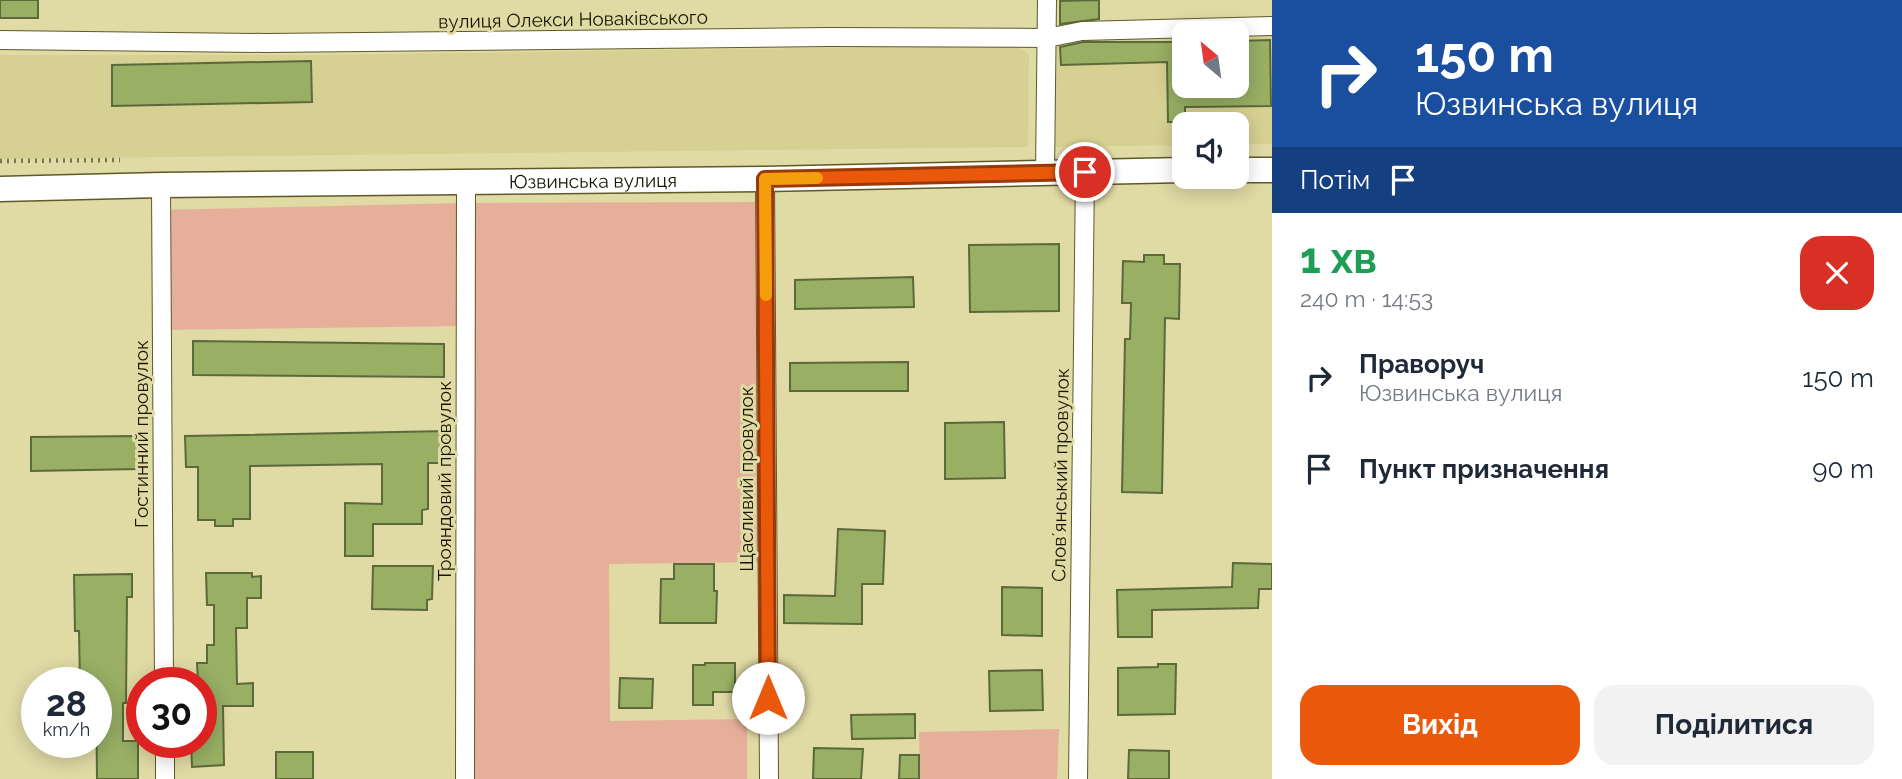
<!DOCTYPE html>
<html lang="uk">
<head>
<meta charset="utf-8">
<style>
  body { margin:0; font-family:Raleway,sans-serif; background:#f2f2f3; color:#1f2937; height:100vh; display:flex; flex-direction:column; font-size:26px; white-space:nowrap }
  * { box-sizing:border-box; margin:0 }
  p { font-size:23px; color:#747a83 }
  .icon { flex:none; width:38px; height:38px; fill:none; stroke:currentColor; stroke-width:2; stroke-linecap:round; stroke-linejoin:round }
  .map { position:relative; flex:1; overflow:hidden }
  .side { display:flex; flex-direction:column; background:#fff; width:630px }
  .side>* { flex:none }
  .banner { background:#1a4fa0; color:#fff; overflow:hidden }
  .needle { width:46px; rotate:331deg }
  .tools { position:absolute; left:1172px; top:21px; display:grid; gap:14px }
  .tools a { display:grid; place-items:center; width:77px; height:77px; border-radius:14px; background:#fff; box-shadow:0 4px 18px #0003; font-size:35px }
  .speed { position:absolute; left:21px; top:667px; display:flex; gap:14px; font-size:35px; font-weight:700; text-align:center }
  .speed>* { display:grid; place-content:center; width:91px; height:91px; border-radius:50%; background:#fff; box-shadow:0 4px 18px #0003; line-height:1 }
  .speed small { font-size:18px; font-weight:400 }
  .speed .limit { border:10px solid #d22; background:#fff; color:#111 }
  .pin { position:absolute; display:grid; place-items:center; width:60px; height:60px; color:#fff; margin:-30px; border:4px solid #fff; border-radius:50%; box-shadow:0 2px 7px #0007 }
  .me { position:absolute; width:77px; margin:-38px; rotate:0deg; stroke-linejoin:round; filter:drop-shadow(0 0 5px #0008) }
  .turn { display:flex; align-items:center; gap:24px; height:147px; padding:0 28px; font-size:32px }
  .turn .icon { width:91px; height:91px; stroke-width:2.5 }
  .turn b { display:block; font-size:49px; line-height:60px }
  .then { display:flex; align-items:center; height:66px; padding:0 28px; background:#0003; gap:14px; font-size:26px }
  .round { display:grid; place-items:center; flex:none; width:74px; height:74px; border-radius:21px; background:#f2f2f3 }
  .headline { display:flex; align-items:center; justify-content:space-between; height:119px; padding:0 28px }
  h1 { font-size:42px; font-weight:700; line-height:52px; color:#1e9e55 }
  .primary-button { display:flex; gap:14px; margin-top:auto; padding:14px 28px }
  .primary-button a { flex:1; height:80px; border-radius:21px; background:#ea580c; color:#fff; font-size:28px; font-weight:700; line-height:80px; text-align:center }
  .primary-button a+a { background:#f2f2f3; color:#1f2937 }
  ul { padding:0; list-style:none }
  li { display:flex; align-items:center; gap:21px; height:91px; padding:0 28px }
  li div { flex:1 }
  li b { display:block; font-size:26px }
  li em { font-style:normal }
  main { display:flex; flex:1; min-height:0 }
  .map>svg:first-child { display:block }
  .built { fill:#d6d092; fill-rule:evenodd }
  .green { fill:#e5af9a }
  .building { fill:#98af64; stroke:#5b693b; stroke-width:2 }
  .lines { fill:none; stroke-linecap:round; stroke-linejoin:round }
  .minor-casing { stroke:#5f5928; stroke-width:20 }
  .secondary-casing { stroke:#5f5928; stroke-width:27 }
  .path { stroke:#787450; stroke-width:4.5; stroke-dasharray:2 5; stroke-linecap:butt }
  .minor { stroke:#fff; stroke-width:18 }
  .secondary { stroke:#fff; stroke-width:24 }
  .route-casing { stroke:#983908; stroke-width:18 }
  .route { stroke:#ea580c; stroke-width:12 }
  .slow { stroke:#f59e0b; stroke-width:12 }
  .labels { text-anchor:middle; stroke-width:6; stroke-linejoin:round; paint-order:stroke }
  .street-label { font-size:19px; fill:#181603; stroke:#e0daa5 }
</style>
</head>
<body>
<main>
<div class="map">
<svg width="1272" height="779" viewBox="0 0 1272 779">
  <rect width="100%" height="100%" fill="#e0daa5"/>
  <!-- built -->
  <path class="built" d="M1272,31V144H1237V124H1185V145L1051,147L1052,42L1084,35ZM1185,33H1237V86H1185Z
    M1015,45L1029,54L1028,147L0,159V55H321Z"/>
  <!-- green -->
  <path class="green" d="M765,202L767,562L609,564L610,721L747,719V779H465V326L162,330L161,210L465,203Z
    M1059,729L1057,779H920L919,732Z"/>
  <!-- building -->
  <path class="building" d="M0,0H38V18H0Z
    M1099,0V19L1060,24V1Z
    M1270,40L1271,106L1185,107V122H1168L1167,62L1061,65L1060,47L1083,42H1185V86H1237V41Z
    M311,61L312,102L112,106V65Z
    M1059,244V311L970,312L969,245Z
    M1144,255H1164V264H1180L1179,319L1165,318L1162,493L1122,492L1125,339H1130L1131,303H1122L1123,261L1144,262Z
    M913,277L914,307L795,309V280Z
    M193,341L444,344V377L193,375Z
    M908,362V391H790V363Z
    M1004,422L1005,478L945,479V423Z
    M447,431V463H428V509L422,510V524H373V556H345V503L382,504V464L250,466V519H233V526H215V520H198V467H186L185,436Z
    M140,436V469L31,471V437Z
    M838,529L885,531L883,584H862V624L784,623V595L835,596Z
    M1233,563L1272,564V589H1259L1258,608L1152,610V637H1118L1117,590L1232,587Z
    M674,564H714V591H717L716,623H660L661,579H674Z
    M373,566H433L432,599L427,600V610L372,609Z
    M206,573H252V577L261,576V598H247V628H236L237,684L253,683V706H223L224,765L192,767L191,742H201V682H198L197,663H207V645H214V605H207Z
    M132,574V597H127L126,703H123V741H138V779H97L96,682H80L79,631H75L74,575Z
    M1002,587L1042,588V636L1002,635Z
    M705,663H735V692H713V705H693V665H705Z
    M1158,664H1176L1175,714L1118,715V668L1158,667Z
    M1042,670L1043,710L990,711L989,671Z
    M620,678L653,679L652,708H619Z
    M915,714V738L852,739L851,715Z
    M814,748L863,749L861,779H813Z
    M1129,750L1169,751V779H1128Z
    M276,752H313V779H276Z
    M900,755H919V779H899Z"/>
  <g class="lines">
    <!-- minor casing -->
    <g class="minor-casing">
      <path id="minor" d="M0,40L266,43L829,37L1047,38L1082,31L1272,26
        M1045,173L1047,0
        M765,179L769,779
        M161,185L164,682
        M165,742V779
        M465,779L466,183
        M1078,779L1085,172"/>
    </g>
    <!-- secondary casing -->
    <g class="secondary-casing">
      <g id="secondary">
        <path d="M1237,170H1272"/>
        <path id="s1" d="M0,189L161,185L765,179L1185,170"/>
      </g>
    </g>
    <!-- path -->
    <path class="path" d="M0,161L120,160"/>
    <!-- minor -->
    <use href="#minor" class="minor"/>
    <!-- secondary -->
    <use href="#secondary" class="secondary"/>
  </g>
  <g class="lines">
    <!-- route casing -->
    <g class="route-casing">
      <path id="route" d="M768,698L765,179L1085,172"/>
    </g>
    <!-- route -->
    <use href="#route" class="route"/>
    <!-- slow -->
    <path class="slow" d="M766,295L765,179L817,178"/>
  </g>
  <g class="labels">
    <!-- street labels -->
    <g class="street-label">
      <text transform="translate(573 19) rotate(-1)" y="7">вулиця Олекси Новаківського</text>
      <text dy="7" stroke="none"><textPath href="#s1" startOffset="593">Юзвинська вулиця</textPath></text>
      <text transform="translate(141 434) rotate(-90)" y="7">Гостинний провулок</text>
      <text transform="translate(1060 475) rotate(-89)" y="7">Словʼянський провулок</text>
      <text transform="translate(746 479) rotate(-90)" y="7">Щасливий провулок</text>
      <text transform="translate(444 481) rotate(-90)" y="7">Трояндовий провулок</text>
    </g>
  </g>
</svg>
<div class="tools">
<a><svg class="needle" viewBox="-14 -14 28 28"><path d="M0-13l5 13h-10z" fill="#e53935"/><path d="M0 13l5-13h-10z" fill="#747a83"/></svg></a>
<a><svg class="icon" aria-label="sound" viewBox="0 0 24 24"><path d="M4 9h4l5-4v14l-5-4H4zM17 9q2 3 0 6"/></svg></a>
</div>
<div class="speed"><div>28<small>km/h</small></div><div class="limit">30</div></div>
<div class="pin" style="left:1085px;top:172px;background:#d93025"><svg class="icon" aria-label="arrive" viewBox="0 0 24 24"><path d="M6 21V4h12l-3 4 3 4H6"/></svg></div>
<svg class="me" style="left:768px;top:698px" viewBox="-20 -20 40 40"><circle r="19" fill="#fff"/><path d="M0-13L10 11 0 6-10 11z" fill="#ea580c"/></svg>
</div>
<section class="side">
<div class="banner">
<div class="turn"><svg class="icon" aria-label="right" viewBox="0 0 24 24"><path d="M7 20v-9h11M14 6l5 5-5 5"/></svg><div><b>150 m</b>Юзвинська вулиця</div></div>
<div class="then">Потім<svg class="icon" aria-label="arrive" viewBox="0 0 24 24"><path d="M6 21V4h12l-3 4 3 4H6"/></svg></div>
</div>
<div class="headline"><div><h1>1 хв</h1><p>240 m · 14:53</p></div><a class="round" style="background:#d93025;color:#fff"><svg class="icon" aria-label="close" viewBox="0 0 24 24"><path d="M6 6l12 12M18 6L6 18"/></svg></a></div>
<ul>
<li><svg class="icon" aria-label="right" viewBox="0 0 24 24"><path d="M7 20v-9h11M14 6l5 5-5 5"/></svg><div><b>Праворуч</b><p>Юзвинська вулиця</p></div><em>150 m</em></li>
<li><svg class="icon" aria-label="arrive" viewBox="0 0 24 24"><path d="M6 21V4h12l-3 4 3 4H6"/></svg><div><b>Пункт призначення</b></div><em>90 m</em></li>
</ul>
<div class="primary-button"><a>Вихід</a><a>Поділитися</a></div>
</section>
</main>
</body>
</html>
